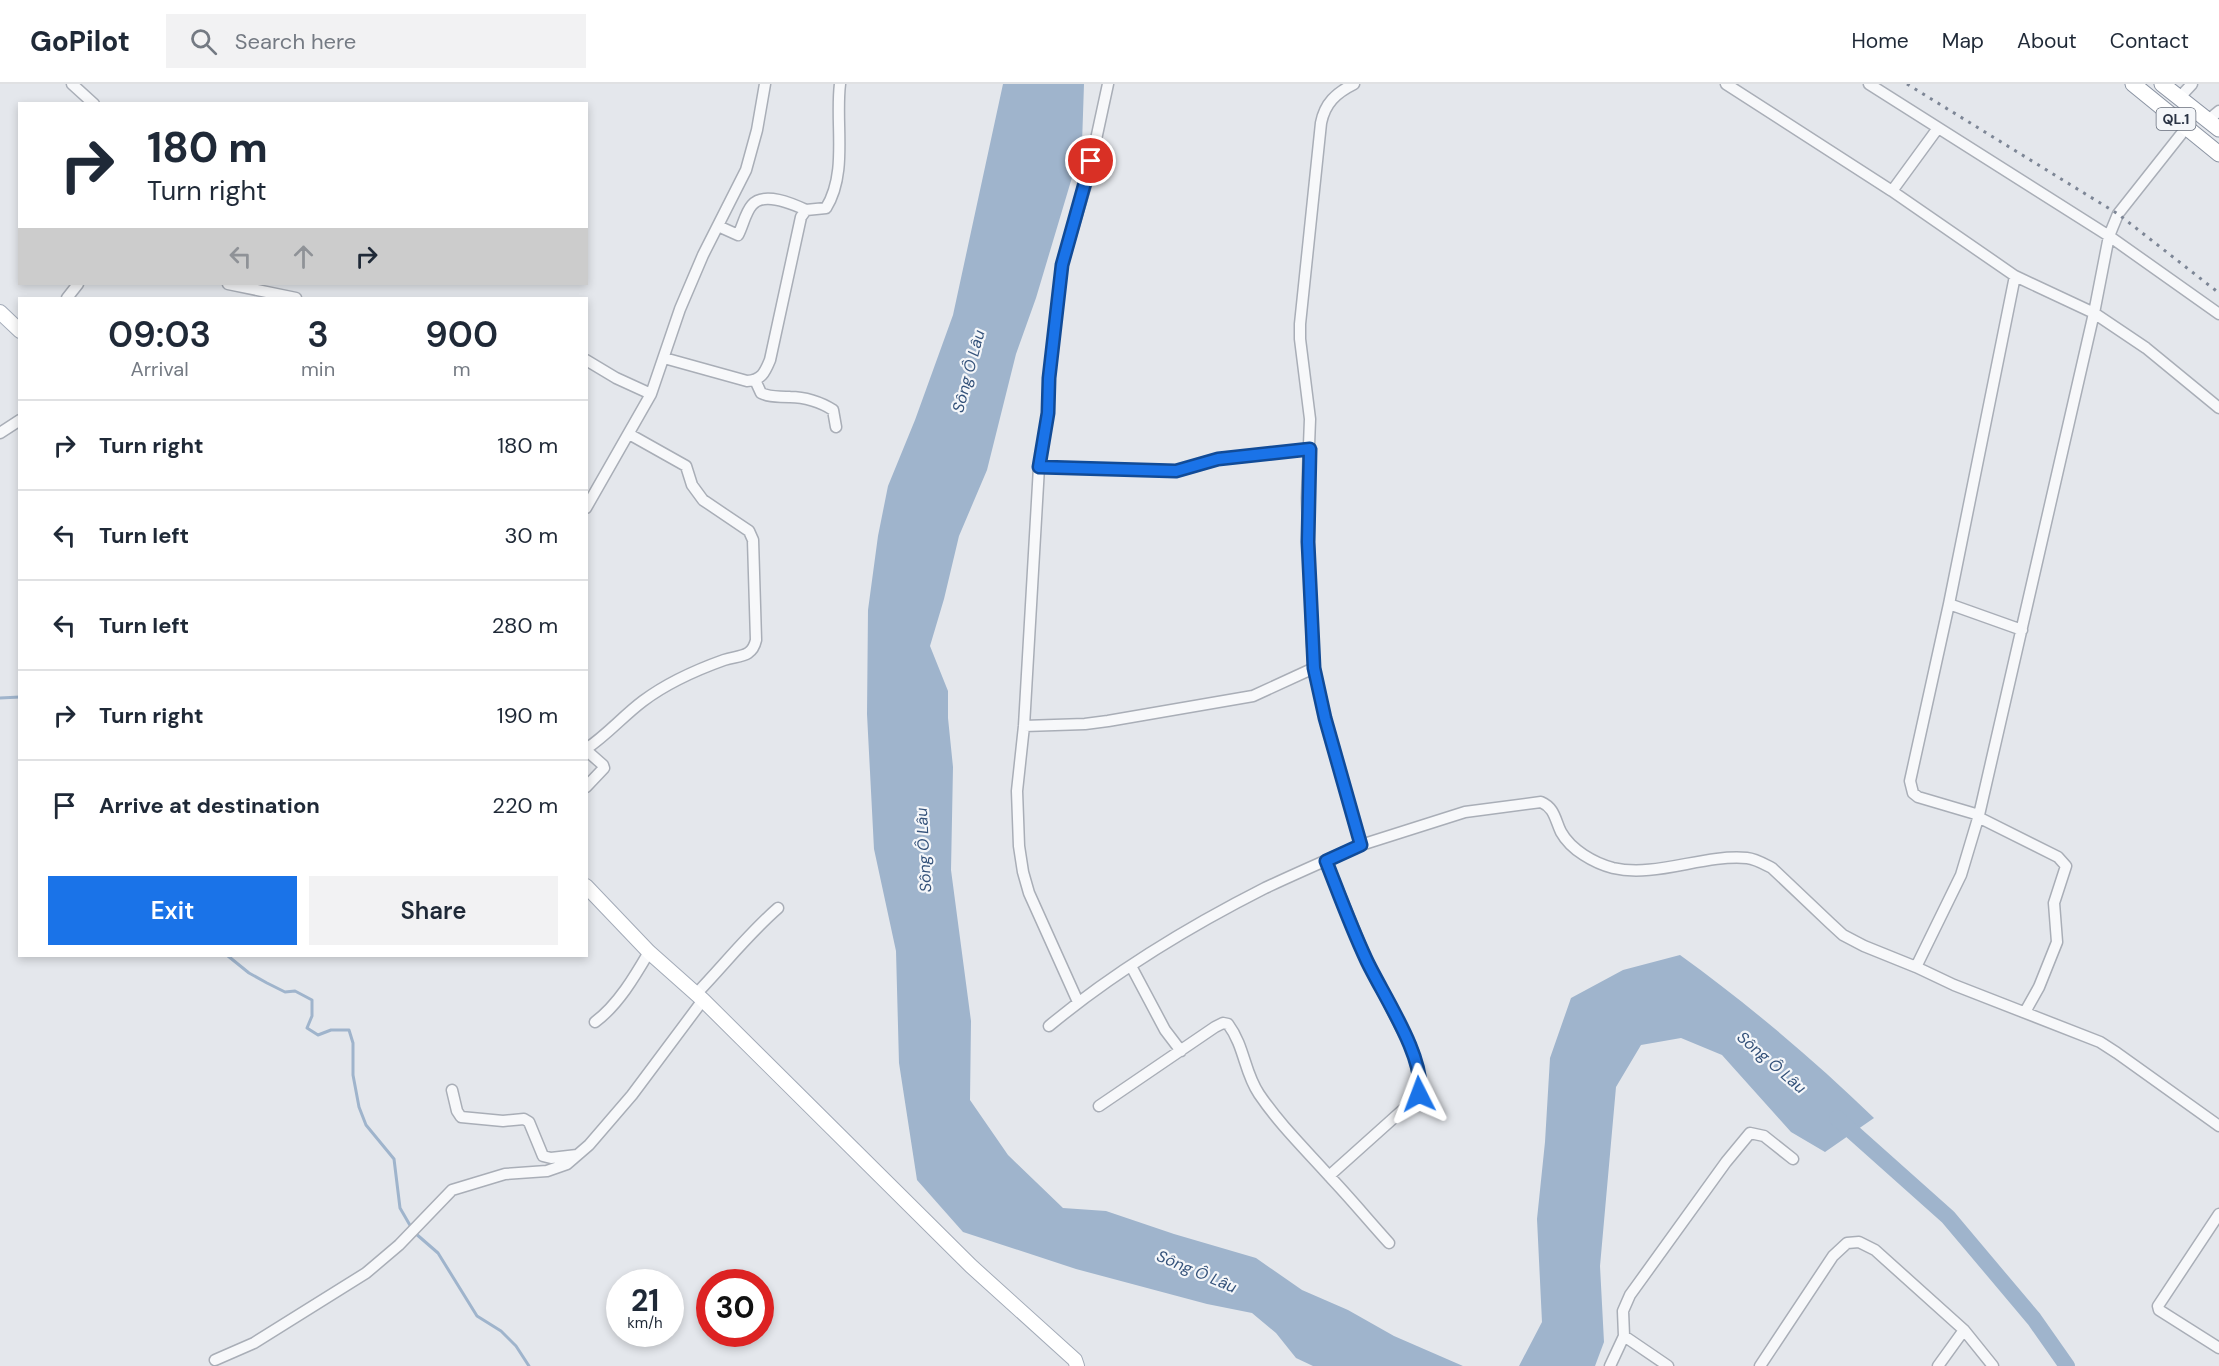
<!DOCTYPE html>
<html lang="en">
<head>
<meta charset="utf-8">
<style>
  body { margin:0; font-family:"DM Sans",sans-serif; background:#f2f2f3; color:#1f2937; height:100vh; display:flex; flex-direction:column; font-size:22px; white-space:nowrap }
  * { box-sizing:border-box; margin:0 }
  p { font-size:20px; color:#747a83 }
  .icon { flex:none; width:33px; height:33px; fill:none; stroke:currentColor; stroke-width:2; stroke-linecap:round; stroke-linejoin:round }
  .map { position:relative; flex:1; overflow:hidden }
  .panel { position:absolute; left:18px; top:213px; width:570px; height:660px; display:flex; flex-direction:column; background:#fff; border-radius:0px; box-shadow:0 3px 9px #0003 }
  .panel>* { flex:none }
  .banner { position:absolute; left:18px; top:18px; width:570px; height:183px; border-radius:0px; box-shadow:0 3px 9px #0003; background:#fff; color:#1f2937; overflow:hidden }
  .speed { position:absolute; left:606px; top:1185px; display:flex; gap:12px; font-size:30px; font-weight:700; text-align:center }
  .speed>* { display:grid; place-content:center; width:78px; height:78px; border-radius:50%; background:#fff; box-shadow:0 3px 9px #0003; line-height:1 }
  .speed small { font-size:15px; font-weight:400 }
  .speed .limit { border:9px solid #d22; background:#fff; color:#111 }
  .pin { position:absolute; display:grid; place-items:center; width:51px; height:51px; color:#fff; margin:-26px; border:3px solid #fff; border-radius:50%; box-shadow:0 2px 6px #0007 }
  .me { position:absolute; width:66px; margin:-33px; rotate:357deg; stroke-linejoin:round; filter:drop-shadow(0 0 4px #0008) }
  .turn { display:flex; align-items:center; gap:21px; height:126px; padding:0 30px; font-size:27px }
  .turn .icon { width:78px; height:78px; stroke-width:2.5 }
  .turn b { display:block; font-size:42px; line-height:51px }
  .lanes { display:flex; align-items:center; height:57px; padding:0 30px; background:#0003; justify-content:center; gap:30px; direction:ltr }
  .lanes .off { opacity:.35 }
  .eta { display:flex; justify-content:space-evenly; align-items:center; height:102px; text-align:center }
  .eta b { font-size:36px; font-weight:600; line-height:42px }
  .cta { display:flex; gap:12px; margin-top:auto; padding:12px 30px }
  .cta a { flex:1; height:69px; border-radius:0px; background:#1a73e8; color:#fff; font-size:24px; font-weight:600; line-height:69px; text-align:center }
  .cta a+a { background:#f2f2f3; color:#1f2937 }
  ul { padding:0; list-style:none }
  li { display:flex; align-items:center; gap:18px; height:90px; padding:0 30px; border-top:2px solid #e0e1e3 }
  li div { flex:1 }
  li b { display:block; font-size:22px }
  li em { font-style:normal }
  header { display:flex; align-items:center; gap:36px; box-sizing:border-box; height:84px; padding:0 30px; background:#fff; border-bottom:2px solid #e0e1e3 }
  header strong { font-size:28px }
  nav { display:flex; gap:33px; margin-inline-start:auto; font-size:21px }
  .search { width:420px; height:54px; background:#f2f2f3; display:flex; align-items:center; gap:15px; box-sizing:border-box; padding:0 21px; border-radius:0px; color:#747a83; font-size:22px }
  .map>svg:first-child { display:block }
  .water { fill:#9fb4cc }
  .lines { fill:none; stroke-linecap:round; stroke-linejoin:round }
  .stream { stroke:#9fb4cc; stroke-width:3 }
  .river { stroke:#9fb4cc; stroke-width:16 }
  .minor-casing { stroke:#a9aeb7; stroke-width:13 }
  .major-casing { stroke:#a3abb8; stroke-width:16 }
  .highway-casing { stroke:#8b94a3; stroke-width:17 }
  .minor { stroke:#f7f8fa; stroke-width:10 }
  .major { stroke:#fff; stroke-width:14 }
  .highway { stroke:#fff; stroke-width:15 }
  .rail { stroke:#7d8696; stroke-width:3; stroke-dasharray:3 6; stroke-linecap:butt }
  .route-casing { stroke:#114b97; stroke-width:15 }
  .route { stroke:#1a73e8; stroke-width:10 }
  .labels { text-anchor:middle; stroke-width:4.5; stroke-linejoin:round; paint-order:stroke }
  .shield { fill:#f4f6f9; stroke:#676e7b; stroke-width:1.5 }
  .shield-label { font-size:14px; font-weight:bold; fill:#2b3445 }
  .water-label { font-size:16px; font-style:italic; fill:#34527a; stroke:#f4f6f9 }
</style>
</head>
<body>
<header>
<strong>GoPilot</strong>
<div class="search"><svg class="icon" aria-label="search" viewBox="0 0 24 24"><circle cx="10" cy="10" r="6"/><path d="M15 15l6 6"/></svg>Search here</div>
<nav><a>Home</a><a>Map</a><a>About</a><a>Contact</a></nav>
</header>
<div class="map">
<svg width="2219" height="1282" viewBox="0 0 2219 1282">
  <rect width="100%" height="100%" fill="#e4e7ec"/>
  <!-- water -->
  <path class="water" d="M1003,0H1084L1082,60L1036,214L1016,270L987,386L959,452L944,515L930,562L948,607V634L953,683L951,786L971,937L970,1016L1008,1071L1063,1124L1106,1127L1174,1150L1256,1174L1302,1206L1348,1226L1394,1252L1463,1282H1313L1296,1274L1276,1249L1252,1229L1207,1220L1076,1185L963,1148L917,1096L899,979L896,867L874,765L867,630L868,526L878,452L888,402L915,336L953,231Z
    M1680,871C1749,921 1813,975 1874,1034L1825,1068L1791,1048L1722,971L1681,954L1641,961L1616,1003L1600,1182L1604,1258L1595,1282H1519L1542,1238L1537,1135L1545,1058L1550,974L1571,914L1623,886Z"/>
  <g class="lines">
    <!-- stream -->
    <path class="stream" d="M0,614L20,613
      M228,872L249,889L267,899L285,908L295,907L312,916V932L307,944L318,951L331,946H349L353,959V991L359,1023L366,1041L394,1075L400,1124L411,1143
      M415,1149L438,1169L477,1232L501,1247L516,1262L529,1282"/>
    <!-- river -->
    <path class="river" d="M1837,1034L1948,1133L2034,1235L2067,1282"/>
    <!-- minor casing -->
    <g class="minor-casing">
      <path id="minor" d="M72,0L94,20
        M1354,0C1336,9 1325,19 1321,39L1300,240V255L1310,335L1307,414L1312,558L1314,584L1325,634L1361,761L1465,728L1541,718C1555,724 1555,736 1561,748C1571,766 1594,779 1613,784C1656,794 1703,770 1747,774C1756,775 1764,780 1772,784L1830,839L1843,851L1864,862L1916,883L1954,901L2100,958L2117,969L2219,1042
        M1726,0L1892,107L2015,192L2094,229L2146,264L2219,324
        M1869,0L2109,152L2219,230
        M2179,14L2192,0
        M2208,36L2219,27
        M1892,107L1938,44
        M718,142L738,151C743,142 745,129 752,121C764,107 793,120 806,126
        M228,200L296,214
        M67,214L78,200
        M664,274L747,297C762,296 765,288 770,276L801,133L806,126L826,124C848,89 835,39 840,0
        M586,276L616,294L651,310
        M755,296L761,309C771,314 778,312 790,313C804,313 821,318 833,326L836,343
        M0,349L20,336
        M1039,383L1176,387L1218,375L1310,365
        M586,424L651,310L680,225L703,171L746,86L757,46L765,0
        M1949,520L2022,546
        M1024,642L1085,640L1108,637L1253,612L1314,584
        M586,665C607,651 623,632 643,617C667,599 696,586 724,576C739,571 752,574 756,556L753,456L749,447L703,416L692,401L686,382L629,350
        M586,666L603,681L604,684L586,703
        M1979,731L1918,713L1913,709L1910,697L1949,520L2015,192
        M1978,733L2058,773L2066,782L2054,819L2057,858L2039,903L2025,928
        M1326,777L1367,877L1413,967L1420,1000L1416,1014L1329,1092
        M1131,882L1165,946L1181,967
        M1916,883L1961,791L1979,731L2094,229L2109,152L2118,130L2186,44
        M696,910C724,881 748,850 778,824
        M1078,918L1029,809L1023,788L1019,762L1017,707L1024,642L1039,383L1048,329L1049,294L1062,181L1087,97L1108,0
        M595,938C618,921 635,892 649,868
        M1049,942C1114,888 1190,842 1265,804C1297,789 1329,775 1361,761
        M452,1006L457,1027L461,1033L503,1037L524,1035L529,1038L543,1072L551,1074L577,1071
        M1099,1022L1215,943L1223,939L1228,940C1245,963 1244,988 1259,1010C1280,1041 1306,1066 1331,1094C1351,1115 1369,1137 1389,1159
        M2219,1130L2158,1222L2159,1226L2219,1264
        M215,1276L254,1259L366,1189L399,1161L452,1106L505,1090L547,1087L567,1080L589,1061L632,1011L703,916
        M1610,1282L1624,1252
        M1668,1282L1624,1252L1623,1227L1630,1211L1726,1078L1750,1049L1764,1052L1793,1075
        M1760,1282L1833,1172L1847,1159L1859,1158L1875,1166L1964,1246L1993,1282
        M1938,1282L1964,1246"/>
    </g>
    <!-- major casing -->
    <g class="major-casing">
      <path id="major" d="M0,228L20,247
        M586,802L649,868L703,916L971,1182L1075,1276L1077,1282"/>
    </g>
    <!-- highway casing -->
    <g class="highway-casing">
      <path id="highway" d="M2133,0L2219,70
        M2162,0L2219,45"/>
    </g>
    <!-- minor -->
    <use href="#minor" class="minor"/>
    <!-- major -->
    <use href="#major" class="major"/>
    <!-- highway -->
    <use href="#highway" class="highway"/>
    <!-- rail -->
    <path class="rail" d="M1907,0L2118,130L2219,209"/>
  </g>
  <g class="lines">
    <!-- route casing -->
    <g class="route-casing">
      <path id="route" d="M1091,77L1062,181L1049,294L1048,329L1039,383L1176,387L1218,375L1310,365L1308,458L1314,584L1325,634L1361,761L1326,777C1339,810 1351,843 1366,875C1381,908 1427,975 1419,1010"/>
    </g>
    <!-- route -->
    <use href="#route" class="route"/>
  </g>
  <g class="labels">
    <!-- shield labels -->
    <rect class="shield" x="2156.5" y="24" width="39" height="22" rx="4.5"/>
    <g class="shield-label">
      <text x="2176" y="40">QL.1</text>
    </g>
    <!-- water labels -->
    <g class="water-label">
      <text transform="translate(968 287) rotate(-75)" y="6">Sông Ô Lâu</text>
      <text transform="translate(923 766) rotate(-93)" y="6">Sông Ô Lâu</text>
      <text transform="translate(1772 978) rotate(41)" y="6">Sông Ô Lâu</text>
      <text transform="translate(1197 1187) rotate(23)" y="6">Sông Ô Lâu</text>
    </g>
  </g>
</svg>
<div class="speed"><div>21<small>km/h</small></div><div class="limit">30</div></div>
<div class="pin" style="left:1091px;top:77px;background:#d93025"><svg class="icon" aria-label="arrive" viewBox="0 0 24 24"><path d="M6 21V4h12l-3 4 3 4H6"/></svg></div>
<svg class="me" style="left:1419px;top:1010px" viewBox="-20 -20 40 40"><path d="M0-17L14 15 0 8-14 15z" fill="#1a73e8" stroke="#fff" stroke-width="4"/></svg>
<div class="banner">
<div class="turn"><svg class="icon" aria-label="right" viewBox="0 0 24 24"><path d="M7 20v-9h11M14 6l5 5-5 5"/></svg><div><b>180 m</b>Turn right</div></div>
<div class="lanes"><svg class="icon off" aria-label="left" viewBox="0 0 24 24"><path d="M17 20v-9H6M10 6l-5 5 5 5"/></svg><svg class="icon off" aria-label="ahead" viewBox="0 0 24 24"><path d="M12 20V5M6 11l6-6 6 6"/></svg><svg class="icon" aria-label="right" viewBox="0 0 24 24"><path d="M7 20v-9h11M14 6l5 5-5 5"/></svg></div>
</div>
<section class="panel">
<div class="eta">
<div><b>09:03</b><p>Arrival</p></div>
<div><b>3</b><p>min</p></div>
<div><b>900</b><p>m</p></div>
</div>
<ul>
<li><svg class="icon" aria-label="right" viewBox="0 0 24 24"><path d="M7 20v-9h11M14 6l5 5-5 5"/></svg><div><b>Turn right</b></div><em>180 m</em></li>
<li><svg class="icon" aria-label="left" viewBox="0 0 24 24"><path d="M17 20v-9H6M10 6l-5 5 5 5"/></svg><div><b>Turn left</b></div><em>30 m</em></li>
<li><svg class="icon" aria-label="left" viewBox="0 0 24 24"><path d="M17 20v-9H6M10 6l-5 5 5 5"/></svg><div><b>Turn left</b></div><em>280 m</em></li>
<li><svg class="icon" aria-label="right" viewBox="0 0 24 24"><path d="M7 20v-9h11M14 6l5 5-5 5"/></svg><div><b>Turn right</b></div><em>190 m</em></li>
<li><svg class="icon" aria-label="arrive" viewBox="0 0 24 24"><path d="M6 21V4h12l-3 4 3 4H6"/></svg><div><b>Arrive at destination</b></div><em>220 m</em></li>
</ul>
<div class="cta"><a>Exit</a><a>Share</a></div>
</section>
</div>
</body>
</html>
